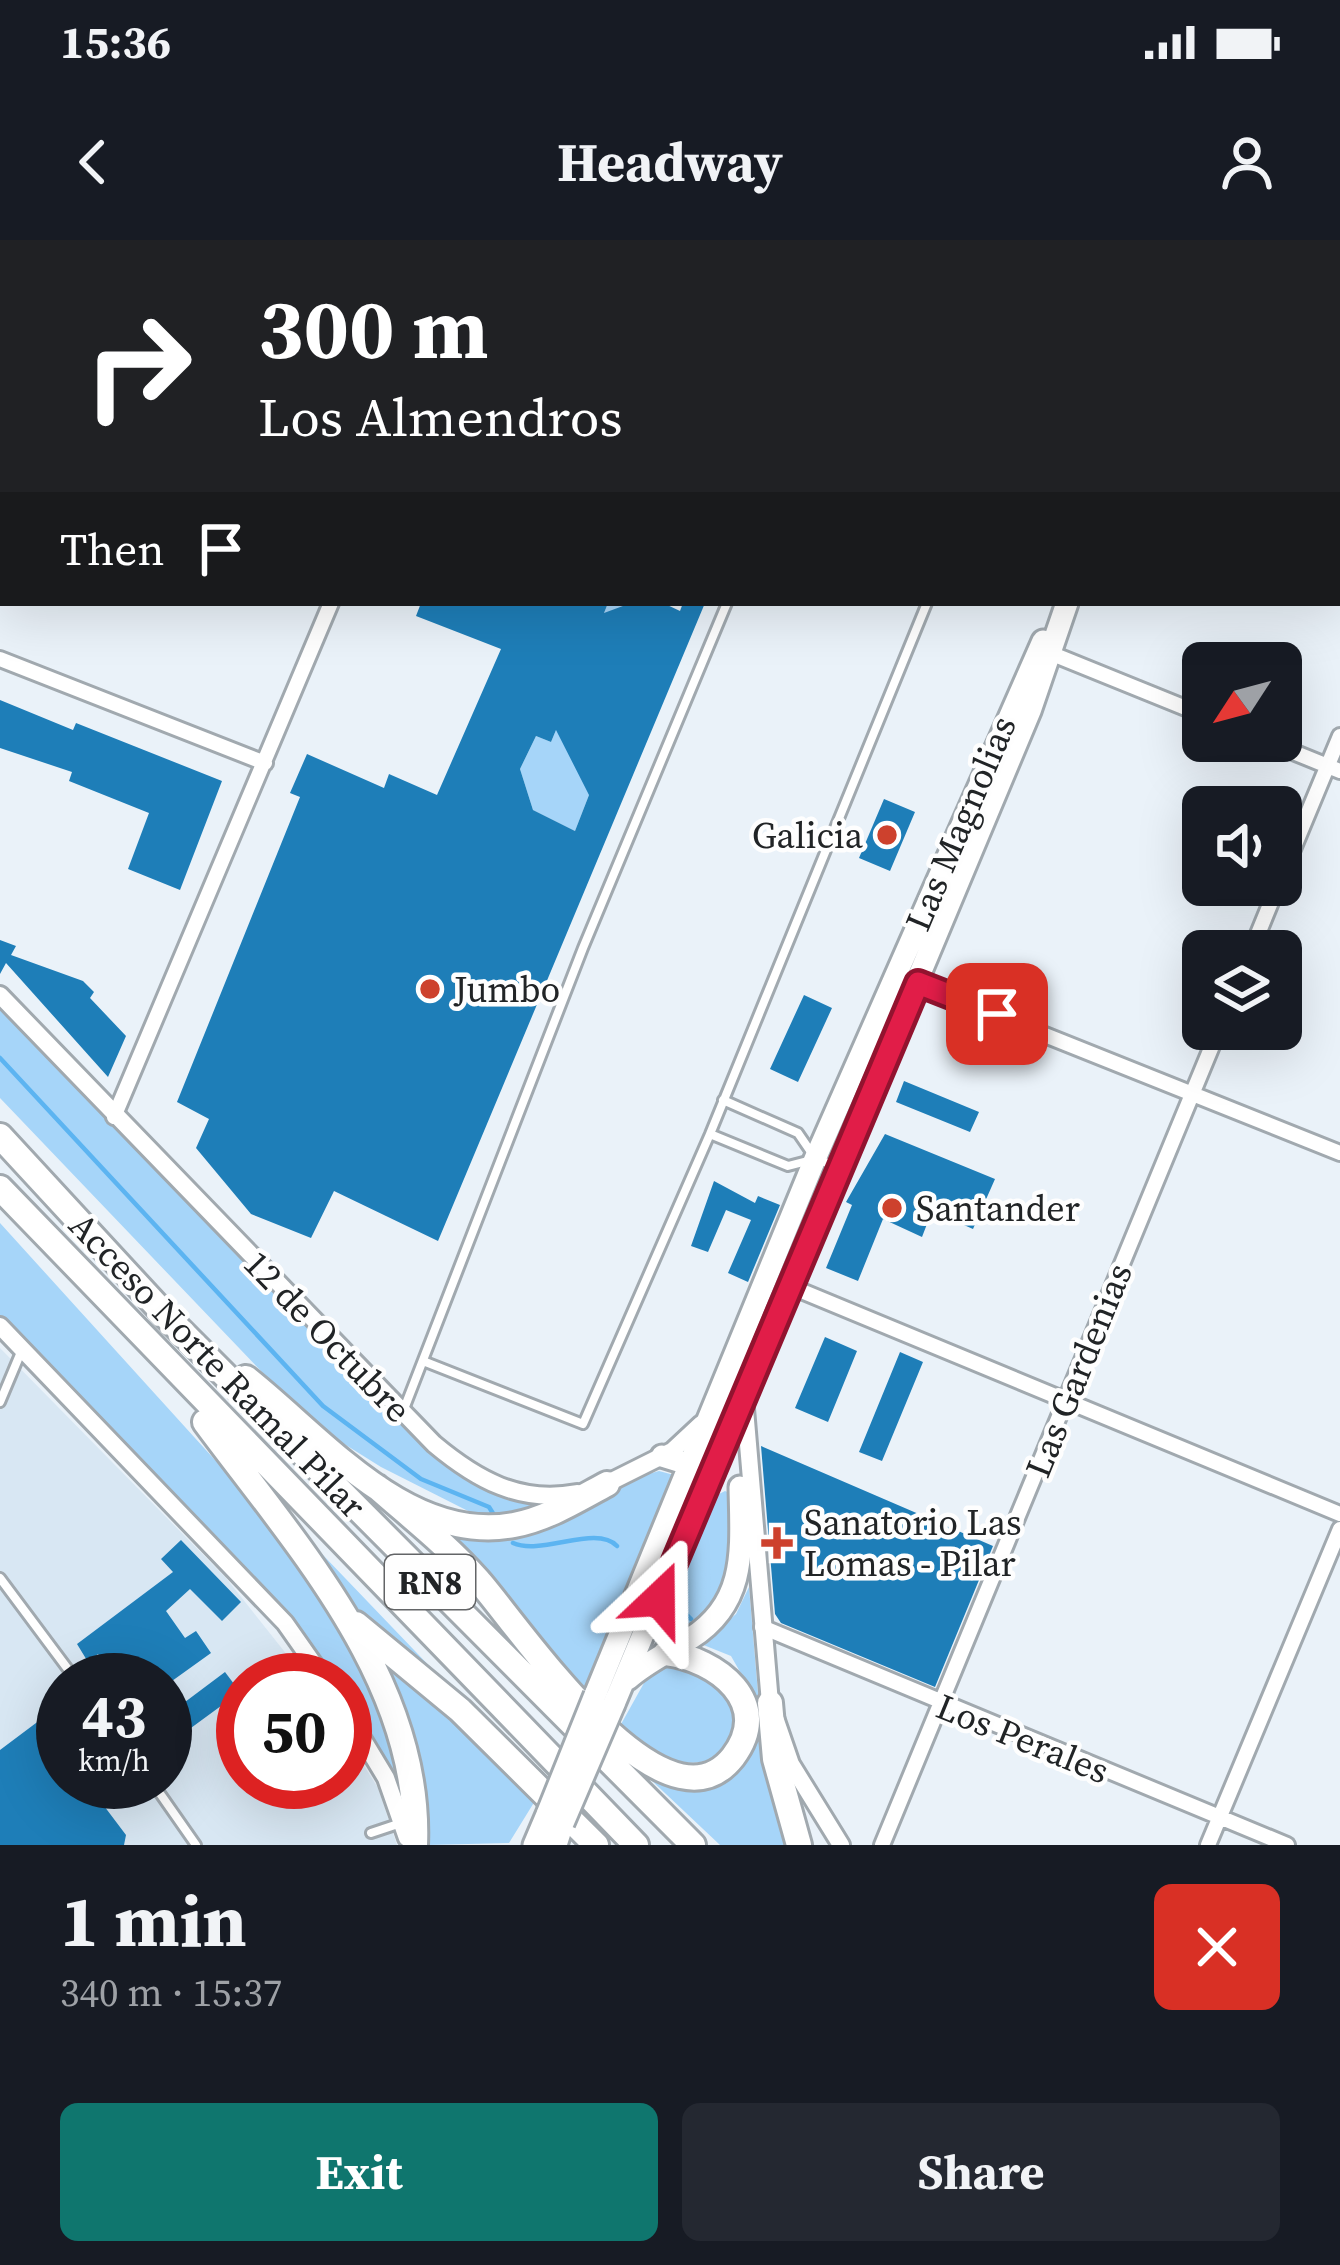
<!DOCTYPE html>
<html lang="en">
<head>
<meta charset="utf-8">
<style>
  body { margin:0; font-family:"Source Serif 4",serif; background:#242831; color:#f1f3f6; height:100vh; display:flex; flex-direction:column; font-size:45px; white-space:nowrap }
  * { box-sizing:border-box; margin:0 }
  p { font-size:39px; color:#9ea1a6 }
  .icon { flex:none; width:66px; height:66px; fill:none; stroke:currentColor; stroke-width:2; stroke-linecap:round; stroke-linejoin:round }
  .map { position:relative; height:1605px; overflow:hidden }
  .side { display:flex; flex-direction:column; background:#171b24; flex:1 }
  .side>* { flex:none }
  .guide { position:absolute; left:0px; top:0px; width:1341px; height:366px; box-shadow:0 12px 48px #0002; background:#202124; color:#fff; overflow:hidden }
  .needle { width:78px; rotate:234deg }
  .controls { position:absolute; left:1182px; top:402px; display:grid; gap:24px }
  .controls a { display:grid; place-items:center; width:120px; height:120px; border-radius:18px; background:#171b24; box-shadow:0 12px 48px #0002; font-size:60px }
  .speed { position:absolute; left:36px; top:1413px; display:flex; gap:24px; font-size:60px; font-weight:700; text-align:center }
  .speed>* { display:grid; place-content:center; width:156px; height:156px; border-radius:50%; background:#171b24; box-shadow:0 12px 48px #0002; line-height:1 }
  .speed small { font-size:30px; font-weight:400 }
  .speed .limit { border:18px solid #d22; background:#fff; color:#111 }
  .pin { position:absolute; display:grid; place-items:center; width:102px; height:102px; color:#fff; margin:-51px; border-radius:24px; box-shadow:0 6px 18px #0006 }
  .me { position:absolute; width:132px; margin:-66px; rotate:23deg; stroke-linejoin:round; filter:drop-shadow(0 0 9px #0008) }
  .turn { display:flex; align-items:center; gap:42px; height:252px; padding:0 60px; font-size:54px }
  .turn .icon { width:156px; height:156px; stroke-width:2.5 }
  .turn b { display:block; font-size:84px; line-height:102px }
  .then { display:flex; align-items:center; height:114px; padding:0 60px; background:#0003; gap:24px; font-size:45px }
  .round { display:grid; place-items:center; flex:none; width:126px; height:126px; border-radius:18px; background:#242831 }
  .overview { display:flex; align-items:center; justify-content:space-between; height:204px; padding:0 60px }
  h1 { font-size:72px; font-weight:700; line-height:90px }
  .cta { display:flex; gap:24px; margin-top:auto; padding:24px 60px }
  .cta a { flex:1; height:138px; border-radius:18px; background:#0f766e; color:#fff; font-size:48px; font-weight:700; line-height:138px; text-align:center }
  .cta a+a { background:#242831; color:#f1f3f6 }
  .status { display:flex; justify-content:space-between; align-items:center; height:84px; padding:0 60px; background:#171b24; direction:ltr }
  .status svg { height:33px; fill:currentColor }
  header { display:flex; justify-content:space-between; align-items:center; height:156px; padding:0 60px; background:#171b24; font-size:54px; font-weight:700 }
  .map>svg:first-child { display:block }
  .built { fill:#d8e7f3; fill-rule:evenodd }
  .green { fill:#a6d5f9 }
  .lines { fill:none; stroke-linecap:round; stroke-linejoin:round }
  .stream { stroke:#5cb4f1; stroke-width:4.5 }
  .building { fill:#1e7eb8; fill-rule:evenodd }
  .service-casing { stroke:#a1a9af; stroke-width:14 }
  .minor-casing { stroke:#a1a9af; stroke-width:20 }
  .tertiary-casing { stroke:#a1a9af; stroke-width:22 }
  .secondary-casing { stroke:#a1a9af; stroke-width:27 }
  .primary-casing { stroke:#a1a9af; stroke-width:27 }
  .motorway-casing { stroke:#a1a9af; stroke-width:30 }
  .service { stroke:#fff; stroke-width:8 }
  .minor { stroke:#fff; stroke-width:14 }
  .tertiary { stroke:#fff; stroke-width:16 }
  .secondary { stroke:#fff; stroke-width:21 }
  .primary { stroke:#fff; stroke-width:21 }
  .motorway { stroke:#fff; stroke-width:24 }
  .secondary-bridge-casing { stroke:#a1a9af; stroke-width:27; stroke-linecap:butt }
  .secondary-bridge { stroke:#fff; stroke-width:21 }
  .route-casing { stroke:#92132f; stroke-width:30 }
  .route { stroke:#e11d48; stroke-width:21 }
  .poi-dot { fill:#cd412d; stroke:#fefefe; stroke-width:4.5 }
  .labels { text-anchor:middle; stroke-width:9; stroke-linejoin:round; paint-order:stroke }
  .shield { fill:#fefefe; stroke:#636567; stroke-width:3 }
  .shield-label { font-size:33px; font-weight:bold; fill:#212426 }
  .street-label { font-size:36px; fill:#212426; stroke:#fefefe }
  .poi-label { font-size:36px; fill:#212426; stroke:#fefefe; text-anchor:start }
</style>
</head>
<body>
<div class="status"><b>15:36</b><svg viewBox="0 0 49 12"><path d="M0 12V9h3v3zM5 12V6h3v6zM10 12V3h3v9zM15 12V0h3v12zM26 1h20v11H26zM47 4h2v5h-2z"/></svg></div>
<header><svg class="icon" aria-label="back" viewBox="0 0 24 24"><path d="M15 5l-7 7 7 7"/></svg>Headway<svg class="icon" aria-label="person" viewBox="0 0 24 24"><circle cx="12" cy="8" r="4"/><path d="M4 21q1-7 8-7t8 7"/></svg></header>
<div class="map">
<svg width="1340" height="1605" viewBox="0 0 1340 1605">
  <rect width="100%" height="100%" fill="#eaf2f9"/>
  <!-- built -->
  <path class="built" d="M0,1108L226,1338L307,1440H243V1542H345V1495L378,1548L397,1605H0ZM63,1440H165V1542H63Z"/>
  <!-- green -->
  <path class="green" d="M608,363H631L589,555L575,591L533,570L520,529L536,496L551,502Z
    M0,765L405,1188C447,1224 488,1261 545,1265L522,1273H472L381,1227L325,1192L283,1154L0,858Z
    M0,983L234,1241L283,1304L378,1453L408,1566C397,1538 345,1457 345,1440H336L276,1362L0,1076Z
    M659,1231L674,1235L585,1452L473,1314L429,1279L453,1290Z
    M725,1251L732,1254C732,1310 736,1382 663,1391L717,1255Z
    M299,1290L437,1434C375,1398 336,1349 299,1290Z
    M749,1347L759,1465L731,1416L701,1404L736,1374Z
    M376,1415L538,1556L509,1603L427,1605C425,1536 413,1473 376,1415Z
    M670,1423L727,1447L739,1484L724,1515C679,1534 654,1516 620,1486L649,1434Z
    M760,1478V1510L787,1605H720L649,1538C707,1562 740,1533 760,1478Z"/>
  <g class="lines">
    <!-- stream -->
    <path class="stream" d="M0,818L323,1166L421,1239L489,1267L494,1275
      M513,1303C542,1316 596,1284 617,1306
      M673,1361L691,1379"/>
  </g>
  <!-- building -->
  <path class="building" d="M421,363H608L604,373L631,363H663L680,371L683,363H705L438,1001L334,951L311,998L251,974L196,908L209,879L177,862L300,557L290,553L307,514L384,548L389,534L437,555L501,409L416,376ZM556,490L589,555L575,591L533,570L520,529L536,496L551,502Z
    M0,460L73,490L76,483L222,541L180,650L128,629L149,573L69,541L72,532L0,508Z
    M884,559L915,572L890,631L859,618Z
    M0,700L16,706L11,715L83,741L94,752L90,758L126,796L108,837L6,723L0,734Z
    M804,755L832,768L798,842L770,829Z
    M904,841L979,872L970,892L896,862Z
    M885,894L995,939L973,989L932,971L922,997L883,979L858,1041L826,1028L852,965L846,962Z
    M714,941L755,963L758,956L780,965L748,1042L728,1033L751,980L726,970L708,1012L691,1006Z
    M825,1097L857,1111L828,1182L795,1168Z
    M900,1112L923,1122L882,1221L859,1212Z
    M761,1206L993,1306L935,1447L781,1383L775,1374Z
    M181,1300L241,1362L222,1381L190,1349L166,1371L185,1398L196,1391L211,1413L165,1446V1440H118L98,1414L88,1422L77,1404L173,1332L161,1319Z
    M225,1432L240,1452L165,1507V1477Z
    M40,1480L63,1511V1542H86L126,1595L124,1605H0V1510Z"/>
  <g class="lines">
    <!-- service casing -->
    <g class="service-casing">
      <path id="service" d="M798,0L799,3
        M1130,0H1142
        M988,3V0
        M723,860L798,893L811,912
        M710,894L788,926L815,919L837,926
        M423,1121L583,1184L710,894L927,363
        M0,1162L21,1112
        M404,1169L583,708L727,363
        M0,1338L76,1440
        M152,1542L196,1605
        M371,1593L404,1582"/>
    </g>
    <!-- minor casing -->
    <g class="minor-casing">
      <path id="minor" d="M145,0L152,3
        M67,3L68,0
        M481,3L482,0
        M0,163L3,156
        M1050,413L1203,475
        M0,419L265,523
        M1266,501L1340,531
        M1281,638L1340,496
        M1251,711L1278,645
        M910,741L1340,913
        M114,877L331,363
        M787,1045L1340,1274
        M762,1387L1287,1605
        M882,1605L1219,789
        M1208,1605L1340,1289"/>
    </g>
    <!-- tertiary casing -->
    <g class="tertiary-casing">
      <path id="tertiary" d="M0,755L434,1204C477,1240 520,1264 577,1253
        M0,1086L285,1383L325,1440
        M744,1157L770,1463L791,1524L841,1605
        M602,1246L672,1211L701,1184
        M345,1470L386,1538L407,1598"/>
    </g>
    <!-- secondary casing -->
    <g class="secondary-casing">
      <path id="secondary" d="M662,1216L701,1228
        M628,1439C647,1422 670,1412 691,1398C748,1362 741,1307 740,1247
        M595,1455L815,919L1043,401
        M614,1464L1030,471L1067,363
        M534,1605L548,1572
        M556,1605L563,1583"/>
    </g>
    <!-- primary casing -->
    <g class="primary-casing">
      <path id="primary" d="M1284,0L1288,3
        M1327,0L1330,3
        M1225,3L1229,0
        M1338,51L1340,53"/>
    </g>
    <!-- motorway casing -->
    <g class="motorway-casing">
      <path id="motorway" d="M0,896L168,1078L693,1605
        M0,948L636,1605
        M246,1138C321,1197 407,1305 514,1285C547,1279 577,1260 607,1244
        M205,1182C296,1305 422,1442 415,1605
        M377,1247C411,1277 448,1306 478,1340C518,1385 664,1605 733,1517C774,1463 717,1419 666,1413
        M356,1384L460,1470L596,1605
        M770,1463L775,1519L799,1605"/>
    </g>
    <!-- service -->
    <use href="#service" class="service"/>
    <!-- minor -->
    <use href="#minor" class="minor"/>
    <!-- tertiary -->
    <use href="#tertiary" class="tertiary"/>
    <!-- secondary -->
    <use href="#secondary" class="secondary"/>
    <!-- primary -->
    <use href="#primary" class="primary"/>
    <!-- motorway -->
    <use href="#motorway" class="motorway"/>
    <!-- secondary-bridge casing -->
    <g class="secondary-bridge-casing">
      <path id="secondary-bridge" d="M548,1572L595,1455
        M563,1583L614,1464"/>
    </g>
    <!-- secondary-bridge -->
    <use href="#secondary-bridge" class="secondary-bridge"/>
  </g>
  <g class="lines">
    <!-- route casing -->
    <g class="route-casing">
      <path id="route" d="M659,1359L918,743L997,774"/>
    </g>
    <!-- route -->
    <use href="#route" class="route"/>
  </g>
  <!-- markers -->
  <g class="poi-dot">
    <circle cx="887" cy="595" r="12"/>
    <circle cx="430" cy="749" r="12"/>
    <circle cx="892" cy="968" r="12"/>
    <path d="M771 1285h12v12h12v12h-12v12h-12v-12h-12v-12h12z"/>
  </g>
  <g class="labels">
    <!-- shield labels -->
    <rect class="shield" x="385" y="1315" width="90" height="54" rx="9"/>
    <g class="shield-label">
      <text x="430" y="1354">RN8</text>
    </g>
    <!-- street labels -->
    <g class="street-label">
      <text transform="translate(960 583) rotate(-67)" y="13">Las Magnolias</text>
      <text transform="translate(328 1096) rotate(46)" y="13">12 de Octubre</text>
      <text transform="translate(218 1125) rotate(46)" y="13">Acceso Norte Ramal Pilar</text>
      <text transform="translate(1078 1130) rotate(-68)" y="13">Las Gardenias</text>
      <text transform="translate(1023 1498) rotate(22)" y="13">Los Perales</text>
    </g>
    <!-- poi labels -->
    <g class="poi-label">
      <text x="863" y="608" text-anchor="end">Galicia</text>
      <text x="454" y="762">Jumbo</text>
      <text x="916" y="981">Santander</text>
      <text x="804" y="1295">Sanatorio Las<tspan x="804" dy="41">Lomas - Pilar</tspan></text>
    </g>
  </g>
</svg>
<div class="controls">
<a><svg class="needle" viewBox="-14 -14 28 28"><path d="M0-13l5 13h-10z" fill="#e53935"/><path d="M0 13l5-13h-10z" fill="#9ea1a6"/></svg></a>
<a><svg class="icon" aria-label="sound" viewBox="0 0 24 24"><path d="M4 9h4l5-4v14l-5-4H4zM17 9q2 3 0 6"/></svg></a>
<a><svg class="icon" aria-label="layers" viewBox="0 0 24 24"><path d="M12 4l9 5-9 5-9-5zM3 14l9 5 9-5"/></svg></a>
</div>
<div class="speed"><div>43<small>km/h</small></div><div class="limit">50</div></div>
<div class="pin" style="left:997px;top:774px;background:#d93025"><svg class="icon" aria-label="arrive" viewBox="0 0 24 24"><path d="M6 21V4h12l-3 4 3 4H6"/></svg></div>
<svg class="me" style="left:659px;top:1359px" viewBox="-20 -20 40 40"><path d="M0-17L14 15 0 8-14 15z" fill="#e11d48" stroke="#fff" stroke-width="4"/></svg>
<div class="guide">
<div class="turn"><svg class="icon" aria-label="right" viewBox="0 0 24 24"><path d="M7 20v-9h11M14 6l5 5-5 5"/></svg><div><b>300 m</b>Los Almendros</div></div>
<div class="then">Then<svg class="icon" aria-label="arrive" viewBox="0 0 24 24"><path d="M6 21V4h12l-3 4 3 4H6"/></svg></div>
</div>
</div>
<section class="side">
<div class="overview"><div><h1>1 min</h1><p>340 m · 15:37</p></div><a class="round" style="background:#d93025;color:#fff"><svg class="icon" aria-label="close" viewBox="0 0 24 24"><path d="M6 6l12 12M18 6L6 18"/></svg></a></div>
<div class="cta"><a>Exit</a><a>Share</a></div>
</section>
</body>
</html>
